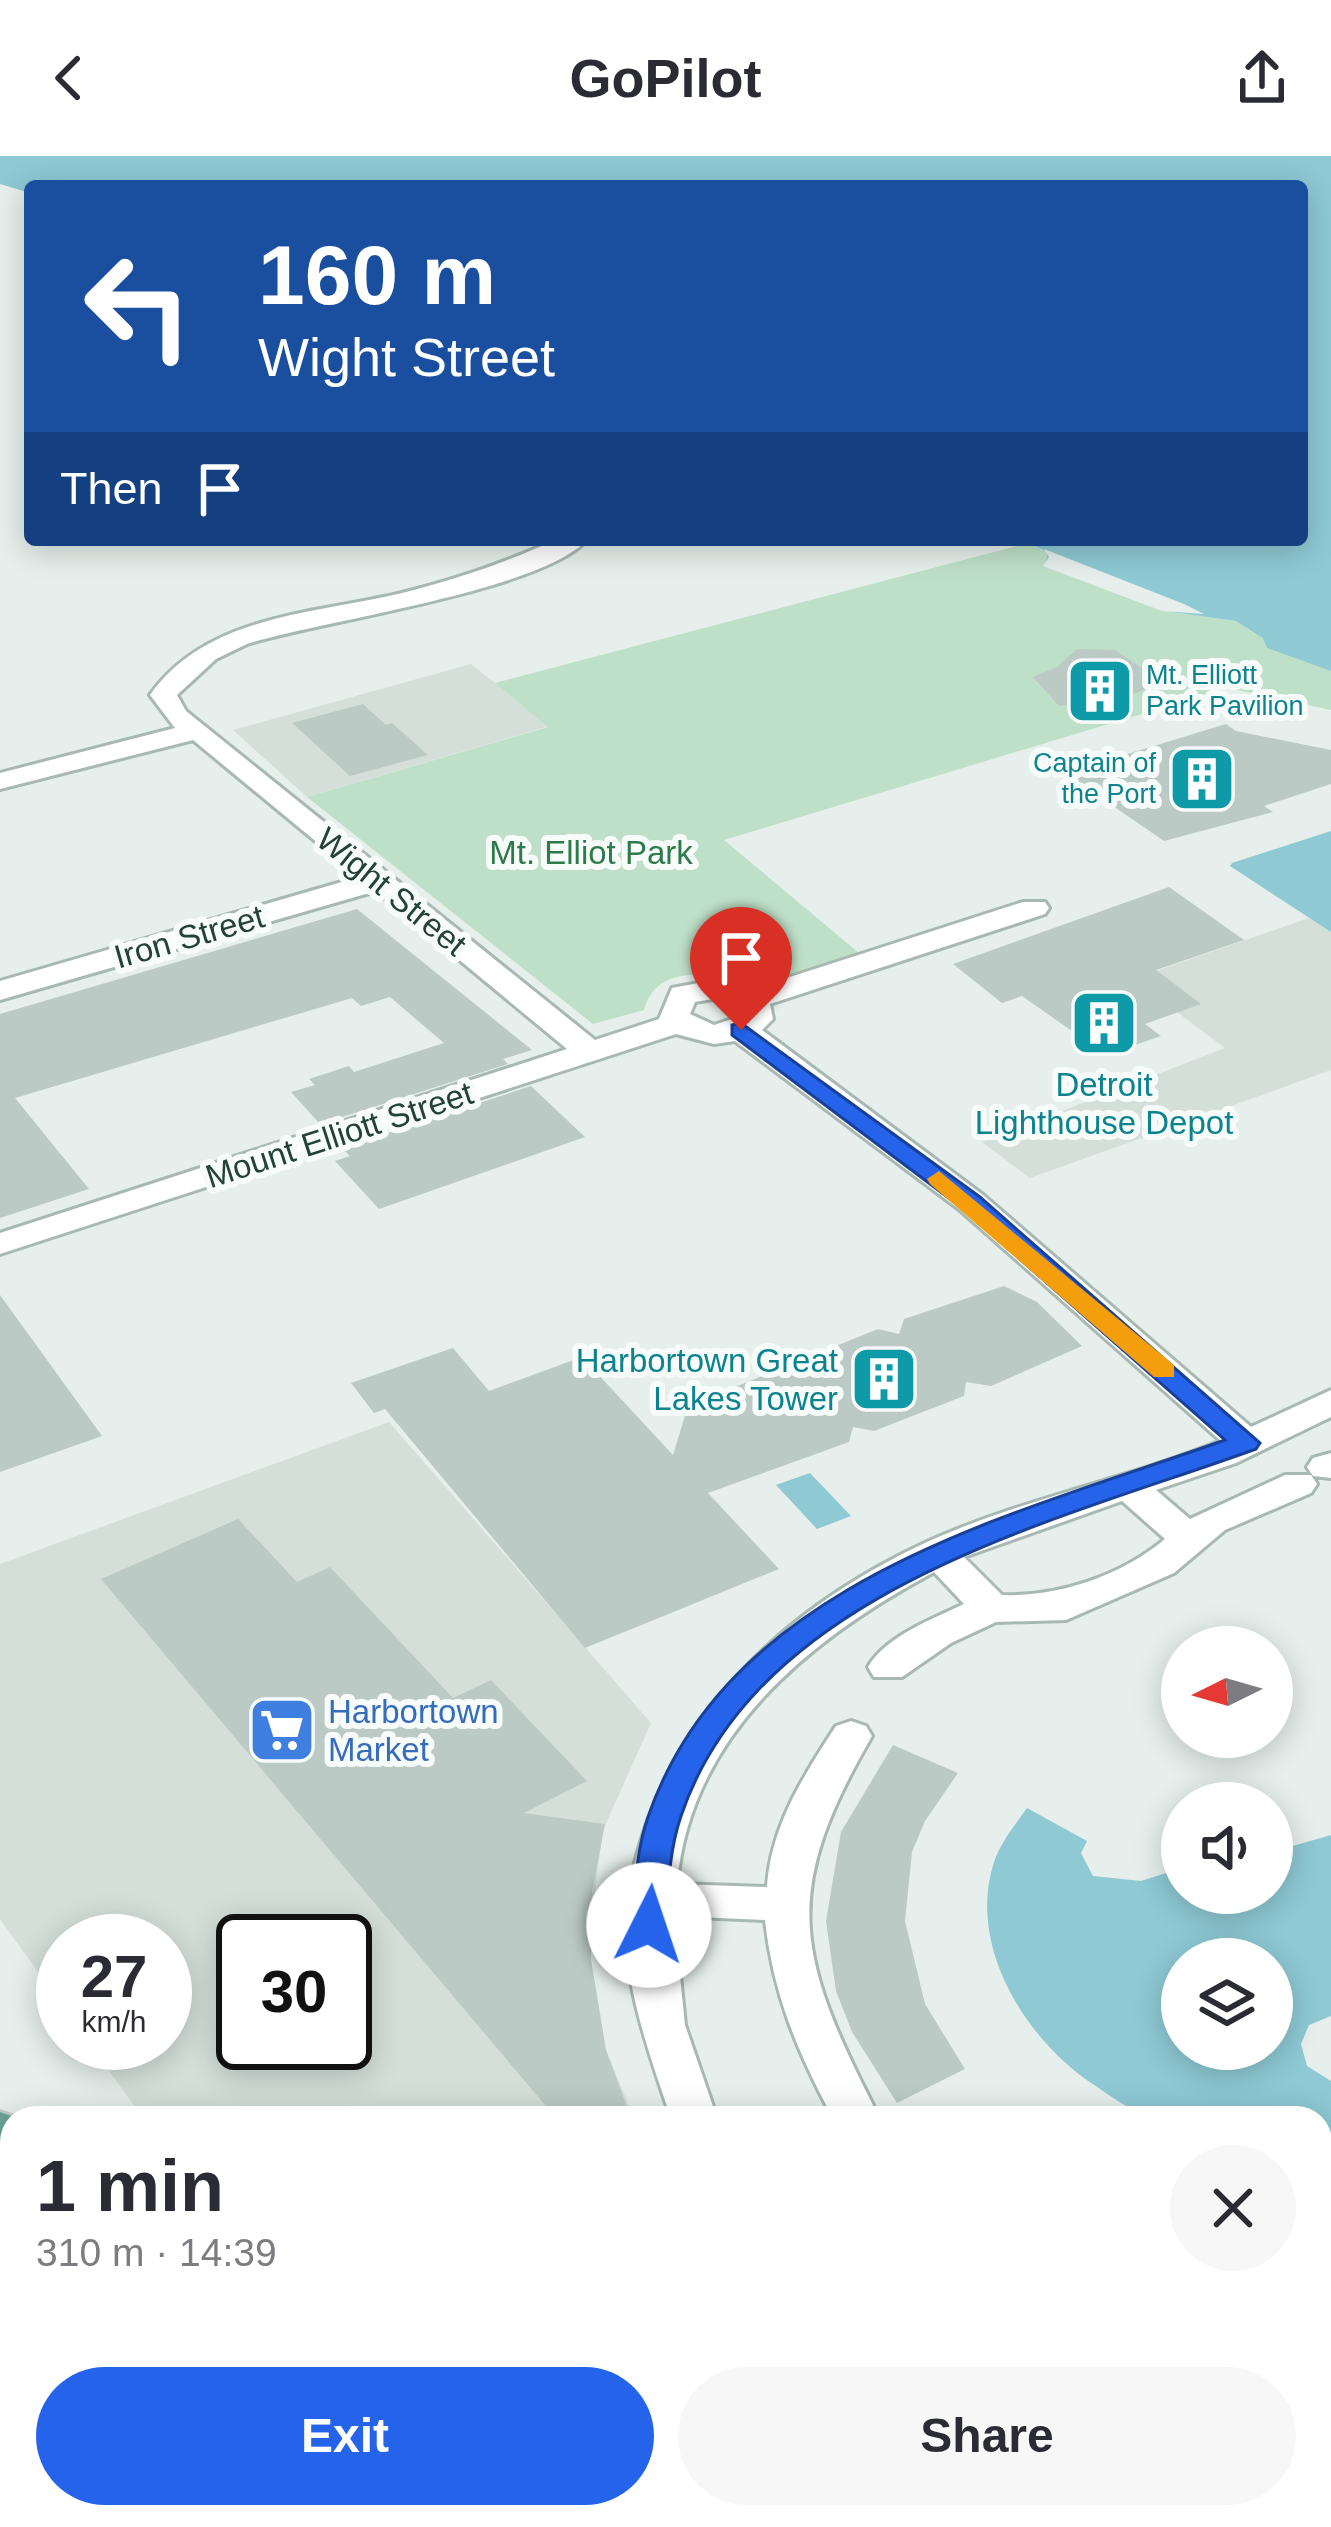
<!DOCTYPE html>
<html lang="en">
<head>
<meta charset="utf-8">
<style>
  body { margin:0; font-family:Arial,sans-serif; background:#f7f7f7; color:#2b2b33; height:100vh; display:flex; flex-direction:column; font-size:45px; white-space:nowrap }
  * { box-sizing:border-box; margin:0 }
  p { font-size:39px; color:#7c7c81 }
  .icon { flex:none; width:66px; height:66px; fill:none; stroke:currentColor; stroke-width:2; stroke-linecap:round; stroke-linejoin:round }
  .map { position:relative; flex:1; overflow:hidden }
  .details { position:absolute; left:0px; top:1950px; width:1332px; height:423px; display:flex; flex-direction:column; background:#fff; border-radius:36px 36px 0 0; box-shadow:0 6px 30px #0003 }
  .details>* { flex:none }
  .top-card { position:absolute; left:24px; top:24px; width:1284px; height:366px; border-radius:12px; box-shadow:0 6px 30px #0003; background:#1a4fa0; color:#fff; overflow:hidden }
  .needle { width:78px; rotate:265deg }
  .fabs { position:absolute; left:1161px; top:1470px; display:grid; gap:24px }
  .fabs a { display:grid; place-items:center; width:132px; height:132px; border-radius:50%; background:#fff; box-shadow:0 6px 30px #0003; font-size:60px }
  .speed { position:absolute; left:36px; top:1758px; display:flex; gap:24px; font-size:60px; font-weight:700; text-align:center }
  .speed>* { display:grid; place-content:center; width:156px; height:156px; border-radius:50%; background:#fff; box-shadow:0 6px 30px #0003; line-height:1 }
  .speed small { font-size:30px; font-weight:400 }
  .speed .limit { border:6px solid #111; border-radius:18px; background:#fff; color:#111 }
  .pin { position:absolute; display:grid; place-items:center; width:102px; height:102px; color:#fff; margin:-123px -51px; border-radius:50% 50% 50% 0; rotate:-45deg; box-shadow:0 0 12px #0007 }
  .pin .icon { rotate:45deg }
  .me { position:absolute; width:132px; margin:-66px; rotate:4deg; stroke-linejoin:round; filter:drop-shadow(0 0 9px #0008) }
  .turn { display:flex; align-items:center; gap:42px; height:252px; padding:0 36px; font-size:54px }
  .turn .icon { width:156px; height:156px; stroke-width:2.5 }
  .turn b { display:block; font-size:84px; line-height:102px }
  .then { display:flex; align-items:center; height:114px; padding:0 36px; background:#0003; gap:24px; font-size:45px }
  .round { display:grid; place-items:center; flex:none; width:126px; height:126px; border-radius:63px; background:#f7f7f7 }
  .summary { display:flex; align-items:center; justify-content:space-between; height:204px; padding:0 36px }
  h1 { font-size:72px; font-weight:700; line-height:90px }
  .cta { display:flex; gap:24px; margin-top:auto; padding:24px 36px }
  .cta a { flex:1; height:138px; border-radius:72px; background:#2563eb; color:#fff; font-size:48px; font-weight:700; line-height:138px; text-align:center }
  .cta a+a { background:#f7f7f7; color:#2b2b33 }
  header { display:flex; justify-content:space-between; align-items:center; height:156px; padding:0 36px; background:#fff; font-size:54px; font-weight:700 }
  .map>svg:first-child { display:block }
  .built { fill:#d4dfda; fill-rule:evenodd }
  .green { fill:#bfe0c8 }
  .water { fill:#8ec9d4; fill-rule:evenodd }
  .pier { fill:#e6efeb }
  .building { fill:#bbcac4 }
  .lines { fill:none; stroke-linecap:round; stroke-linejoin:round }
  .minor-casing { stroke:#a8b8b2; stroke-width:6 }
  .major-casing { stroke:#c2cac8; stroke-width:6 }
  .minor { fill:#fff; fill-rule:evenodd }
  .major { fill:#6aa596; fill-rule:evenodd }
  .route { fill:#2563eb; stroke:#184099; stroke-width:3 }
  .slow { fill:#f59e0b }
  .labels { text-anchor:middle; stroke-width:12; stroke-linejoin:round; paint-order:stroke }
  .far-culture-label { font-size:27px; fill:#0d838f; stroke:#f7fbf9; text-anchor:start }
  .park-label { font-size:33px; fill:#2d7a4b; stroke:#f7fbf9 }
  .street-label { font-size:33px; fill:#24423a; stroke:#f7fbf9 }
  .culture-label { font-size:33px; fill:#0d838f; stroke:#f7fbf9 }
  .shop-label { font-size:33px; fill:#366cbe; stroke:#f7fbf9; text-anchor:start }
</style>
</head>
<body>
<header><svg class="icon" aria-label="back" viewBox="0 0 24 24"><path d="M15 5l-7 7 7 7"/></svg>GoPilot<svg class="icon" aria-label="share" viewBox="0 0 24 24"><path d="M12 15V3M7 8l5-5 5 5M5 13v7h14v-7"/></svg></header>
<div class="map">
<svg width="1331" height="2371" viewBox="0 0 1331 2371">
  <rect width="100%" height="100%" fill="#e6efeb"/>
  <!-- built -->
  <path class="built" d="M471,508L549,570L307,641L233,574Z
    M1309,762L1331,776V914L1030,1022L982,986L1225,892L1133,823Z
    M389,1266L651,1567L603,1674L587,1795L604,1889L634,1962H143L89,1887H165V1785H63V1851L0,1763V1408ZM243,1785H345V1887H243Z
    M0,2250L12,2270V2361H67L73,2371H0Z
    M514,2361H1173L1234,2371H498Z"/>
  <!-- green -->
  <path class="green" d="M1028,387L1172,456L1236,465L1331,515V554L1228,532L724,684L859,797C830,806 799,819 769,824C732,830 661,795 644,854L593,868L307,641L548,571L495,527Z"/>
  <!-- water -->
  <path class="water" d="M0,0H1331V515L1267,492L1263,482L1236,465L1172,456L1046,405L1048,396L1028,387L1302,384V30H30V37L0,28Z
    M1331,675V776L1230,710L1232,707Z
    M810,1317L851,1360L817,1373L776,1329Z
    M1027,1652L1087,1685L1081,1697L1093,1720L1141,1725L1182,1712V1737H1272V1696L1331,1679V1860L1309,1869L1301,1888L1307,1910L1331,1925V1996L1320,1997V1962C1268,1962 1206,1971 1155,1962C1133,1958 1110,1939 1091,1927C1024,1881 967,1789 994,1706C1001,1686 1015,1669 1027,1652ZM1182,1803H1272V1893H1182Z"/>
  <!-- pier -->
  <path class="pier" d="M1044,393L1184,448L1204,458L1162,455L1043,410L1049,401Z"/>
  <!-- building -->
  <path class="building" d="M1077,493L1115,494L1160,524L1137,537L1059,550L1033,521L1057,511Z
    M363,548L386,569L392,567L428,599L350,620L292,567Z
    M1226,568L1236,575L1331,594V628L1264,650L1273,656L1164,685L1065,617Z
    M1169,731L1244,784L1156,814L1201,848L1145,868L1161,880L1106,899L1022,840L1002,847L953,808Z
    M357,753L532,894L503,903L508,908L320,968L291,936L315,929L309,923L349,910L354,916L444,887L390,841L361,850L352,842L15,942L89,1033L0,1062V858Z
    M531,930L585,981L379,1053L335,1005L350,1000L342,992Z
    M1004,1130L1037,1146L1082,1190L991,1230L966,1226L964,1240L874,1275L853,1271L849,1286L708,1337L779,1413L585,1492L385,1253L374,1257L351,1227L453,1192L489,1235L582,1201L673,1299L688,1250L878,1173L899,1178L904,1163Z
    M0,1139L102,1280L0,1316Z
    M238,1363L297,1426L330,1411L453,1542L491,1524L587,1625L524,1657L605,1668L592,1736L591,1803L606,1894L631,1962H556L101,1423Z
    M893,1589L958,1617L925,1665L912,1696L905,1765L925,1848L965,1913L897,1947L852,1876L836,1835L826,1765L841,1676Z"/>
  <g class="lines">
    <!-- minor casing -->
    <g class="minor-casing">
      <path id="minor" d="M555,384H587C537,436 324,464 247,488L216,503L177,539L186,555L595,884L659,863L672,832L720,823L753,833L1023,746H1045L1049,752L1045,758L770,848L773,863L762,874L983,1039L1251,1271L1331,1234V1261L1236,1307L1156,1334L1190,1363L1285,1319H1311L1317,1328L1311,1337L1225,1374L1174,1417L1066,1464L996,1466L951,1487L902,1521H874L868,1511C886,1480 933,1463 964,1448L934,1416C811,1482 690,1578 677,1728L767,1731C771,1670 804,1619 836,1570L851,1565L866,1570L872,1580C783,1733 794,1795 873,1949L867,1962H833C798,1897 773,1838 765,1764L674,1760L685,1869L717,1962H671C648,1894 617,1811 628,1740C657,1572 776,1456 927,1386C1022,1343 1125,1324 1221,1285L959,1053L735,885L714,888L676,878L0,1098V1077L567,893L376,735L0,844V825L359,721L193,584L0,633V617L175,572L150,539C206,460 311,458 398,438C452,425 505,407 555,384ZM718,842L738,848L741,860L714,869L690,858L695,846ZM1122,1345L1165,1383C1121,1420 1058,1441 1002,1439L964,1401Z
        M1331,1297V1322L1313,1320L1307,1311L1313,1302Z
        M1320,2168H1331V2210H1320Z
        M1320,2304L1331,2305V2351L1320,2350Z
        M345,2361H410L406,2371H341Z"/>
    </g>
    <!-- major casing -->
    <g class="major-casing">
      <path id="major" d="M0,1956L17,1962H12V2011L0,2007Z
        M234,2361H289L293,2371H238Z"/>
    </g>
    <!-- minor -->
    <use href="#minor" class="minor"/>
    <!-- major -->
    <use href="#major" class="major"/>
  </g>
  <!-- route -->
  <path class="route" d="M741,867L980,1041L1260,1287L1256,1293C1055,1366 758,1433 681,1660C669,1695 668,1733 666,1769L649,1782L632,1769C635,1733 636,1695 648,1661C730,1423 1015,1359 1225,1284L962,1052L732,879V869Z"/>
  <!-- slow -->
  <path class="slow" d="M939,1015L1174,1209V1221H1154L930,1028L927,1023Z"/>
  <!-- icons -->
  <defs>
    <g id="building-square" transform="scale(3.45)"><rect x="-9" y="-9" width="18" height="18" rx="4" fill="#0f9aa8" stroke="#f7fbf9"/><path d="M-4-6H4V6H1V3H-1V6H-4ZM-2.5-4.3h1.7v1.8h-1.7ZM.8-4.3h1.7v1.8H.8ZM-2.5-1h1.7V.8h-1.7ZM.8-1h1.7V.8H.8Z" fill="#fff"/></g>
    <g id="supermarket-square" transform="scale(3.45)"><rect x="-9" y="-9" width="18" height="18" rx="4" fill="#3f7fe0" stroke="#f7fbf9"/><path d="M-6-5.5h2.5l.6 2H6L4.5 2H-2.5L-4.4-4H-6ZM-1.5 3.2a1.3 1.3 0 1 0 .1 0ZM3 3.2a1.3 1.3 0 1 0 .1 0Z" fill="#fff"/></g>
  </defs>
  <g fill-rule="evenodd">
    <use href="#building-square" x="1100" y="535"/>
    <use href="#building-square" x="1202" y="623"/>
    <use href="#building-square" x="1104" y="867"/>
    <use href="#building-square" x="884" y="1223"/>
    <use href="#supermarket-square" x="282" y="1574"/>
  </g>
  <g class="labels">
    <!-- far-culture labels -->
    <g class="far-culture-label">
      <text x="1146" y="528">Mt. Elliott<tspan x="1146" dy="31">Park Pavilion</tspan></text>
      <text x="1156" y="616" text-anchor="end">Captain of<tspan x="1156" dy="31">the Port</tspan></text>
    </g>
    <!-- park labels -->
    <g class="park-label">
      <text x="591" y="708">Mt. Elliot Park</text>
    </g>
    <!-- street labels -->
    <g class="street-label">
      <text transform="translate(392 735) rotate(39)" y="12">Wight Street</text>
      <text transform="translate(189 780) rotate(-16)" y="12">Iron Street</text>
      <text transform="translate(339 978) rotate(-18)" y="12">Mount Elliott Street</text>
    </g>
    <!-- culture labels -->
    <g class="culture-label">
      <text x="1104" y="940">Detroit<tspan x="1104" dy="38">Lighthouse Depot</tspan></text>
      <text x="838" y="1216" text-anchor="end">Harbortown Great<tspan x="838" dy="38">Lakes Tower</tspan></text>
    </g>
    <!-- shop labels -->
    <g class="shop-label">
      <text x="328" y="1567">Harbortown<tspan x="328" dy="38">Market</tspan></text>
    </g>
  </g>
</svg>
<div class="fabs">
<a><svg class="needle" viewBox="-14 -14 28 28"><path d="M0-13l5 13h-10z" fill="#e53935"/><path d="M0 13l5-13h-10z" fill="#7c7c81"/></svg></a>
<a><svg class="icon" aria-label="sound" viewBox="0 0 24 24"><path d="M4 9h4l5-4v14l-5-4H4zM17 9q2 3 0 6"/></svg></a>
<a><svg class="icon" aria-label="layers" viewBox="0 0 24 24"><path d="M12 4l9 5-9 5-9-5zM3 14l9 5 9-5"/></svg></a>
</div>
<div class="speed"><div>27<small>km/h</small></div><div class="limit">30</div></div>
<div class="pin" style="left:741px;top:874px;background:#d93025"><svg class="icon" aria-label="arrive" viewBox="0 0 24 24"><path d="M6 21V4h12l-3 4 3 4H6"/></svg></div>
<svg class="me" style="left:649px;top:1769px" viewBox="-20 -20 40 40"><circle r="19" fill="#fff"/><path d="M0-13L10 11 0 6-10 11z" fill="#2563eb"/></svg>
<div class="top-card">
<div class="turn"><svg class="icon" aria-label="left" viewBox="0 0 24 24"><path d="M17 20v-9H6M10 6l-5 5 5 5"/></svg><div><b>160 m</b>Wight Street</div></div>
<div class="then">Then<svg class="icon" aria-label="arrive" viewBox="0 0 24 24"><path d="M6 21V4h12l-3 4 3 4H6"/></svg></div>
</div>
<section class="details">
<div class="summary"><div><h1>1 min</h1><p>310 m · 14:39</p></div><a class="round"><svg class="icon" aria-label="close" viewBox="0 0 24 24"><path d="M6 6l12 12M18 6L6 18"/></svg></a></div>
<div class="cta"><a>Exit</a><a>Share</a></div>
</section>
</div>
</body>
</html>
